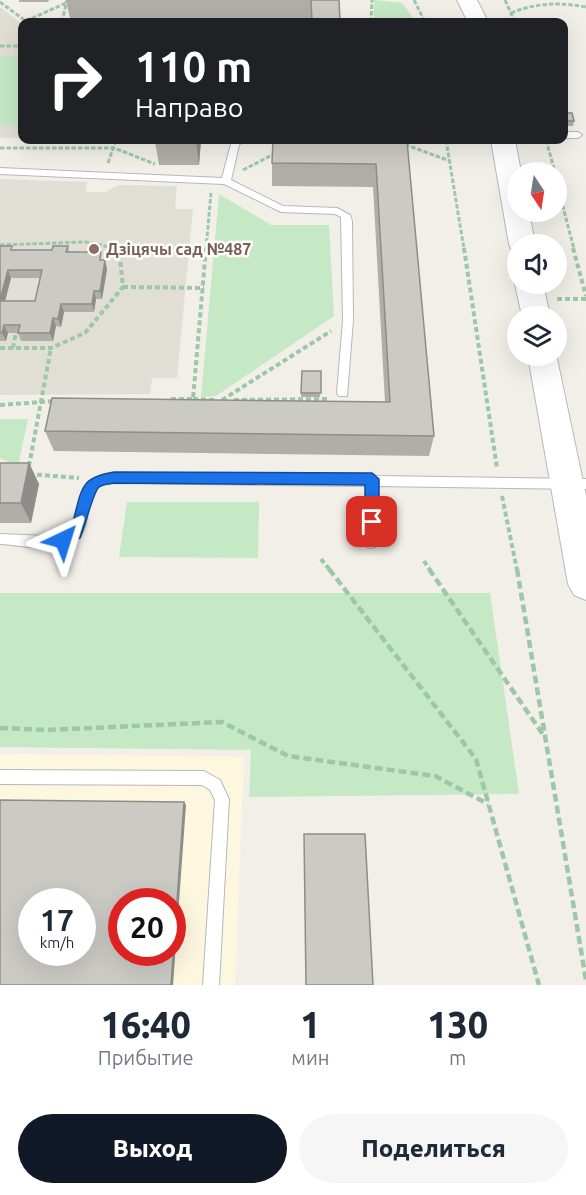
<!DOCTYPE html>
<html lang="ru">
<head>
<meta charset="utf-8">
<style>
  body { margin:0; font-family:Ubuntu,sans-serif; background:#f6f6f7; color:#1f2937; height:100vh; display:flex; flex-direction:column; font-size:22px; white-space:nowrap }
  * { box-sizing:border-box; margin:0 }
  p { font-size:20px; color:#747a83 }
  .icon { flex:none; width:33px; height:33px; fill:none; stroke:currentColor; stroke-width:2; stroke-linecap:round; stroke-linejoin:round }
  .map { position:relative; height:985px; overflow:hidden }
  .side { display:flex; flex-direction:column; background:#fff; flex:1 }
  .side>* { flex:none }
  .guide { position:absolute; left:18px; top:18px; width:550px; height:126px; border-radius:12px; box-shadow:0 6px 24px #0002; background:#202124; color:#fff; overflow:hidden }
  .needle { width:39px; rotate:168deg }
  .buttons { position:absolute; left:507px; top:162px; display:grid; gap:12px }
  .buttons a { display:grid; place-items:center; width:60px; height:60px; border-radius:50%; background:#fff; box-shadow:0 6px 24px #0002; font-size:30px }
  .speed { position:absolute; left:18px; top:888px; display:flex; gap:12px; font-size:30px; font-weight:700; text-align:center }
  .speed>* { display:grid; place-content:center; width:78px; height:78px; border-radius:50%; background:#fff; box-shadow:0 6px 24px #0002; line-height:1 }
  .speed small { font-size:15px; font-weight:400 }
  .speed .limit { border:9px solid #d22; background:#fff; color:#111 }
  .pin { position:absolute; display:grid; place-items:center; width:51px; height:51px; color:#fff; margin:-26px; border-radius:12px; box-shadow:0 3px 9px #0006 }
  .me { position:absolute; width:66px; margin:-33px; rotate:41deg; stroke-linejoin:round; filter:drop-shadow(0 0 4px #0008) }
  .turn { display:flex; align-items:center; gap:21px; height:126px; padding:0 18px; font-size:27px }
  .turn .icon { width:78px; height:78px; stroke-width:2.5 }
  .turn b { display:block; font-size:42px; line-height:51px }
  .eta { display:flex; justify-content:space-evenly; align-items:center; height:102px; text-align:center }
  .eta b { font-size:36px; font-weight:800; line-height:42px }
  .cta { display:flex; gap:12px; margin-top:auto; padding:12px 18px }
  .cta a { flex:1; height:69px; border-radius:36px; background:#111827; color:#fff; font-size:24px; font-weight:800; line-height:69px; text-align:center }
  .cta a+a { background:#f6f6f7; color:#1f2937 }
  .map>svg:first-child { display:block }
  .commercial { fill:#fef7e0; fill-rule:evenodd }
  .education { fill:#e1ded6 }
  .green { fill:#c5e8c5 }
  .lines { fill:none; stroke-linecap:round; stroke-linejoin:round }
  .lane-casing { stroke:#b5b8bc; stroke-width:2 }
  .secondary-casing { stroke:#b6babf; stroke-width:2 }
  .path-far2 { stroke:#9cc7a9; stroke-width:3; stroke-dasharray:4.5 2; stroke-linecap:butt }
  .path-far1 { stroke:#9cc7a9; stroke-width:4; stroke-dasharray:5 3; stroke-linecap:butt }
  .path { stroke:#9cc7a9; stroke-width:4.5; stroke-dasharray:8 4; stroke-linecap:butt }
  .lane { fill:#fff; fill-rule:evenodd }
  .secondary { fill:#fff; fill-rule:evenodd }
  .wall { fill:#afaea9; fill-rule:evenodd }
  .shaded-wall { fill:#8f8d8a }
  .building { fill:#cccac5; stroke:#8f8d8a; stroke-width:1.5; fill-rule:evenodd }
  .route { fill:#1a73e8; stroke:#114b97; stroke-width:1.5 }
  .education-dot { fill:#8d6e63; stroke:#fff; stroke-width:2 }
  .labels { text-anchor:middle; stroke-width:5; stroke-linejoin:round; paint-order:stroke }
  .education-label { font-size:16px; font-weight:bold; fill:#785e54; stroke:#fff; text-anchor:start }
</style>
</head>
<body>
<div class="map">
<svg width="586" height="985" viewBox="0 0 586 985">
  <rect width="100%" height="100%" fill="#f1efe8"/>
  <!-- commercial -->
  <path class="commercial" d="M0,754L244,757L235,985H0ZM32,902H82V952H32ZM122,902H172V952H122Z"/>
  <!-- education -->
  <path class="education" d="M0,7L22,24V138H0Z
    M0,179L87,182L86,192H106L118,185L177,186L175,209H193L177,378H152L150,394L0,395Z"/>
  <!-- green -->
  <path class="green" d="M374,0L402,3L416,22H374Z
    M0,56H22V125H0Z
    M219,194L271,225H329L334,316L216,396L201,397Z
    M0,419H28L18,466L0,458Z
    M127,502H259L258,558L119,557Z
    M0,593H490L519,794L249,797L251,750L0,747Z"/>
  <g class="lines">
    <!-- lane casing -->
    <g class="lane-casing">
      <path id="lane" d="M564,132H578L582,135L578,138H564Z
        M235,140H244L239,145L231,180L283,206L337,208L350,215L352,221L353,320L347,396H339L337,393L343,320L341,217L335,214L281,212L224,184L0,174V168L222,178L231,144Z
        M114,473L367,476L372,474L377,476L586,479V489L378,486L377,543L375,547L371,548L367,547L365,543L366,486L114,483C110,484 104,483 100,486C84,496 93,528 75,540C55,554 22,545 0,544V534L47,536L66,533C90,508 66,479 114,473Z
        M0,770L204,771L220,780L229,799L219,985H203L215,800L210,790L202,785L0,784Z"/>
    </g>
    <!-- secondary casing -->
    <g class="secondary-casing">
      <path id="secondary" d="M457,0H477L488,22H468Z
        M491,140H515L521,172H518V212H529L535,244H518V252L512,251L509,244Z
        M518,280V284H543L550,316H522L515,284Z
        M556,354L586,496V600L574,595L568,584L528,356H556Z"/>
    </g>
    <!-- path-far2 -->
    <path class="path-far2" d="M414,0L425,22
      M505,0L515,22
      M0,2L27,22
      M511,13C535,3 560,2 586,7
      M26,21L66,3
      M62,22L67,0
      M371,22L372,0
      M0,46H22
      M393,140L450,161
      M446,140L464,249
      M546,140L555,172
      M0,148H114L155,164
      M108,163L116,140
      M243,170L276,153
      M556,180L574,249
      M0,245L86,242L119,249
      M206,249L211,193"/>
    <!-- path-far1 -->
    <path class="path-far1" d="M464,248L497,468
      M573,248L586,296
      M123,287L204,288
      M557,299H586
      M0,348H51L85,333L123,287L119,249L112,248
      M13,348L16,332
      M171,399H193L206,248
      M193,399L217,400
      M222,400L331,331
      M234,400L328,399
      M0,405L56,401
      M29,466L51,348
      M29,474L79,478
      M502,496L517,570
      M321,559L330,570
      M424,561L430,570"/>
    <!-- path -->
    <path class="path" d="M329,569L476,759L539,985
      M429,569L544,736
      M517,569L586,980
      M0,728L47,730L222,722L288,756L435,776L488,804"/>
    <!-- lane -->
    <use href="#lane" class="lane"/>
    <!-- secondary -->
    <use href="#secondary" class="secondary"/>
  </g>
  <!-- wall -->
  <path class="wall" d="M19,0H49L48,2H19Z
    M66,0H339L340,22H311V18H70Z
    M564,113L574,121L573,126H564Z
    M201,140L199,165H159L155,141Z
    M407,141L434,436L429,456L54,451L45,431L385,402L373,187L272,186V163Z
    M0,246L13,250H52L68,246L69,252L103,260L107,269L102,299H96L94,312H64L61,327L56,326L53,341H21L18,333H8L6,341H0ZM11,278H40L35,301H5Z
    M302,371H321L320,397H301Z
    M0,463H29L39,484L31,523H0Z"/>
  <!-- shaded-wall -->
  <path class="shaded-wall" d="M196,140H201L199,165L196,141Z
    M105,260L107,269L102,299L100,291Z
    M8,270L11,278L3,309L0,302Z
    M94,291L96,299L94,312L92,304Z
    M61,304L64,312L61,327L58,319Z
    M53,318L56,326L53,341L50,333Z
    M4,325L8,333L6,341L2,333Z
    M29,463L39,484L31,523L21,503Z
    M184,802L186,805L173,985H171Z"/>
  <!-- building -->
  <path class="building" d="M311,0H339L340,22H312Z
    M564,113H572L574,121H564Z
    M156,140H196V141H155Z
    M273,140L407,141L434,436L45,431L52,398L390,402L376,164L272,163Z
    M0,246H12L11,250H52L53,246H68L66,252H101L100,260H105L100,291H94L92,304H61L58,319L53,318L50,333H18L20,325H4L2,333H0V301H35L42,270H8L0,300Z
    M302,371H321V393H301Z
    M0,463H29L21,503H0Z
    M0,800L184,802L171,985H0ZM32,902H82V952H32ZM122,902H172V952H122Z
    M304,834H365L373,985H306Z"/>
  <!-- route -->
  <path class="route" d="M114,472L372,473L379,479V522L376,526H367L365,522V485L114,483C109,484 103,484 99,487C93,492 85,527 80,538L63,546L58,544L55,540C59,532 66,533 70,528C73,524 74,518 75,514C82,486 83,477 114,472Z"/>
  <!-- markers -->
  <circle class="education-dot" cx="94" cy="249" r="6"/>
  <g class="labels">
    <!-- education labels -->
    <g class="education-label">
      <text x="106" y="255">Дзіцячы сад №487</text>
    </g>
  </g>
</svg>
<div class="buttons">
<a><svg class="needle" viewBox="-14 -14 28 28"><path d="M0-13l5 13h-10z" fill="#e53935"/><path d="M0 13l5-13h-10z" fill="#747a83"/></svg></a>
<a><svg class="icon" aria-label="sound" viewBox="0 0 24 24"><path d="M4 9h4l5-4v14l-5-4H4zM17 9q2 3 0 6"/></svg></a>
<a><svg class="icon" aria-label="layers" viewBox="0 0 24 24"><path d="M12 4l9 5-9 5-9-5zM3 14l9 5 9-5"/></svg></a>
</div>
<div class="speed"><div>17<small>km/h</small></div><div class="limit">20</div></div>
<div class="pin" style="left:372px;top:522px;background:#d93025"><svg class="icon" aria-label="arrive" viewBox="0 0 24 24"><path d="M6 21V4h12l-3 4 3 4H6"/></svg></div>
<svg class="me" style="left:63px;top:540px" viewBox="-20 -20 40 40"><path d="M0-17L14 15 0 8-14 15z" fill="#1a73e8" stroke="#fff" stroke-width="4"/></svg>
<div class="guide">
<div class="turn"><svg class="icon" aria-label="right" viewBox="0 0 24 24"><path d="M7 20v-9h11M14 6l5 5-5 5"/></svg><div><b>110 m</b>Направо</div></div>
</div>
</div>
<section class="side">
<div class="eta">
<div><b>16:40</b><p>Прибытие</p></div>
<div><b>1</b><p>мин</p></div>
<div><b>130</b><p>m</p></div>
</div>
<div class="cta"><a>Выход</a><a>Поделиться</a></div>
</section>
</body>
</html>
